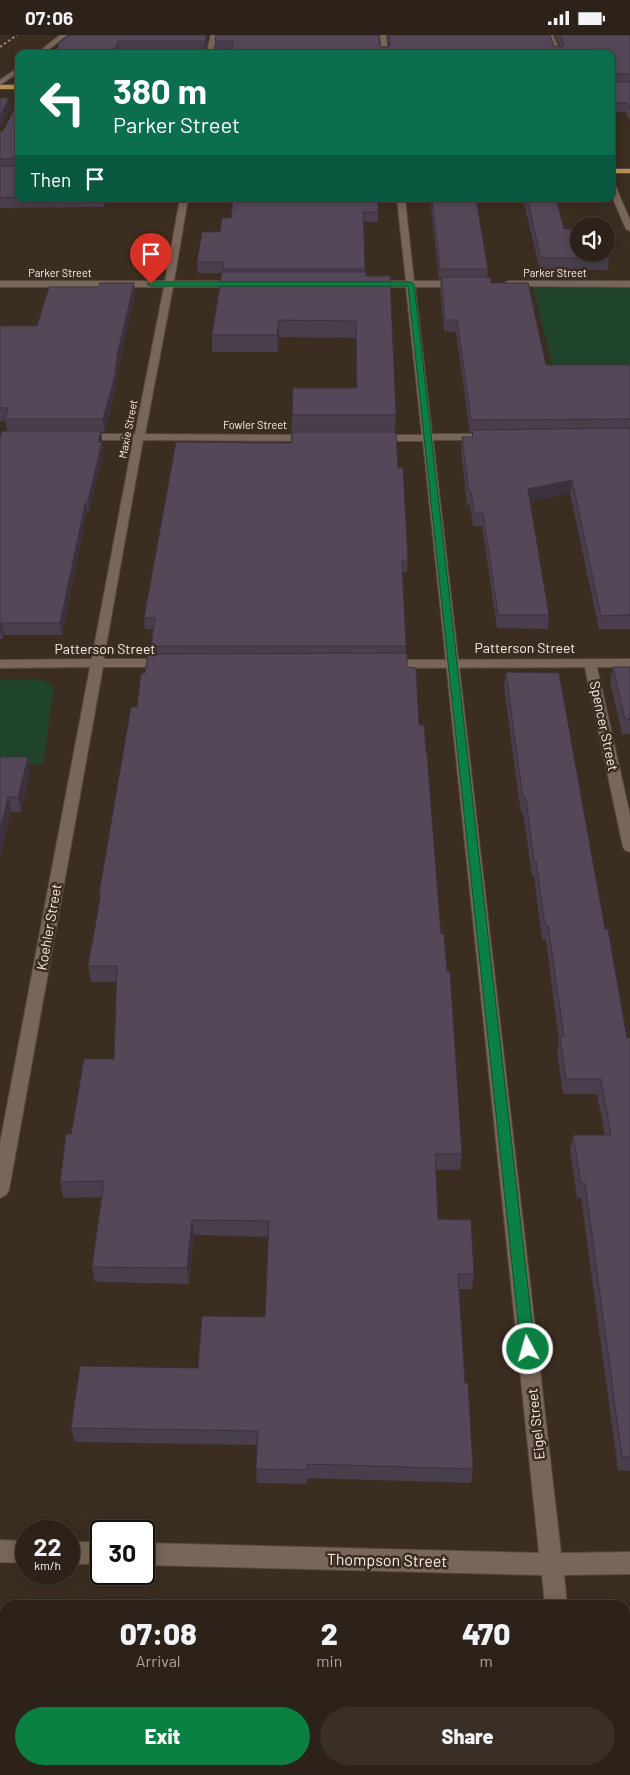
<!DOCTYPE html>
<html lang="en">
<head>
<meta charset="utf-8">
<style>
  body { margin:0; font-family:Barlow,sans-serif; background:#392f26; color:#f1f3f6; height:100vh; display:flex; flex-direction:column; font-size:19px; white-space:nowrap }
  * { box-sizing:border-box; margin:0 }
  p { font-size:16px; color:#a7a4a2 }
  .icon { flex:none; width:28px; height:28px; fill:none; stroke:currentColor; stroke-width:2; stroke-linecap:round; stroke-linejoin:round }
  .map { position:relative; flex:1; overflow:hidden }
  .panel { position:absolute; left:0px; top:1565px; width:630px; height:175px; display:flex; flex-direction:column; background:#2d2219; border-radius:15px 15px 0 0; box-shadow:0 2px 12px #0003,0 0 0 1px #483f38 }
  .panel>* { flex:none }
  .banner { position:absolute; left:15px; top:15px; width:600px; height:152px; border-radius:10px; box-shadow:0 2px 12px #0003,0 0 0 1px #483f38; background:#0b6e4f; color:#fff; overflow:hidden }
  .buttons { position:absolute; left:570px; top:182px; display:grid; gap:10px }
  .buttons a { display:grid; place-items:center; width:45px; height:45px; border-radius:50%; background:#2d2219; box-shadow:0 2px 12px #0003,0 0 0 1px #483f38; font-size:25px }
  .speed { position:absolute; left:15px; top:1485px; display:flex; gap:10px; font-size:25px; font-weight:700; text-align:center }
  .speed>* { display:grid; place-content:center; width:65px; height:65px; border-radius:50%; background:#2d2219; box-shadow:0 2px 12px #0003,0 0 0 1px #483f38; line-height:1 }
  .speed small { font-size:12px; font-weight:400 }
  .speed .limit { border:2px solid #111; border-radius:8px; background:#fff; color:#111 }
  .pin { position:absolute; display:grid; place-items:center; width:42px; height:42px; color:#fff; margin:-51px -21px; border-radius:50% 50% 50% 0; rotate:-45deg; box-shadow:0 0 5px #0007 }
  .pin .icon { rotate:45deg }
  .me { position:absolute; width:55px; margin:-28px; rotate:354deg; stroke-linejoin:round; filter:drop-shadow(0 0 4px #0008) }
  .turn { display:flex; align-items:center; gap:18px; height:105px; padding:0 15px; font-size:22px }
  .turn .icon { width:65px; height:65px; stroke-width:2.5 }
  .turn b { display:block; font-size:35px; line-height:42px }
  .then { display:flex; align-items:center; height:48px; padding:0 15px; background:#0003; gap:10px; font-size:19px }
  .eta { display:flex; justify-content:space-evenly; align-items:center; height:85px; text-align:center }
  .eta b { font-size:30px; font-weight:800; line-height:35px }
  .action { display:flex; gap:10px; margin-top:auto; padding:10px 15px }
  .action a { flex:1; height:58px; border-radius:30px; background:#0b8043; color:#fff; font-size:20px; font-weight:800; line-height:58px; text-align:center }
  .action a+a { background:#392f26; color:#f1f3f6 }
  .status { display:flex; justify-content:space-between; align-items:center; height:35px; padding:0 25px; background:#2d2219; direction:ltr }
  .status svg { height:14px; fill:currentColor }
  .map>svg:first-child { display:block }
  .green { fill:#20452c }
  .lines { fill:none; stroke-linecap:round; stroke-linejoin:round }
  .street-casing { stroke:#56493f; stroke-width:2 }
  .secondary-casing { stroke:#56493f; stroke-width:2 }
  .primary-casing { stroke:#56493f; stroke-width:2 }
  .street { fill:#776659; fill-rule:evenodd }
  .secondary { fill:#776659; fill-rule:evenodd }
  .primary { fill:#b98e52; fill-rule:evenodd }
  .rail { stroke:#93867c; stroke-width:2; stroke-dasharray:2.5 2.5; stroke-linecap:butt }
  .wall { fill:#483e4c }
  .shaded-wall { fill:#3b323e }
  .building { fill:#544858; stroke:#3b323e }
  .route { fill:#0b8043; stroke:#07532c }
  .labels { text-anchor:middle; stroke-width:5; stroke-linejoin:round; paint-order:stroke }
  .far-street-label { font-size:11px; fill:#f9efe7; stroke:#3c2d21 }
  .street-label { font-size:14px; fill:#f9efe7; stroke:#3c2d21 }
  .near-street-label { font-size:16px; fill:#f9efe7; stroke:#3c2d21 }
</style>
</head>
<body>
<div class="status"><b>07:06</b><svg viewBox="0 0 49 12"><path d="M0 12V9h3v3zM5 12V6h3v6zM10 12V3h3v9zM15 12V0h3v12zM26 1h20v11H26zM47 4h2v5h-2z"/></svg></div>
<div class="map">
<svg width="630" height="1740" viewBox="0 0 630 1740">
  <rect width="100%" height="100%" fill="#3c2d21"/>
  <!-- green -->
  <path class="green" d="M533,252L630,253V337H554Z
    M0,644H40L54,652L43,729L0,730Z"/>
  <g class="lines">
    <!-- street casing -->
    <g class="street-casing">
      <path id="street" d="M60,0H67L43,19H36Z
        M211,0H217L212,19H206Z
        M380,0H386L388,19H382Z
        M547,0H553L561,19H555Z
        M19,32V37L0,50V45Z
        M611,148L615,150L630,185V196L626,194L611,159Z
        M180,164H188L174,246H238L242,249L238,252H173L145,399L311,400L316,403L311,406L143,405L103,628L97,632L91,628L133,405H81L76,402L81,399H135L164,252H0V246H165Z
        M397,164H405L414,246H461L465,249L461,252H415L432,399H481L486,402L481,405H433L561,1518L630,1517V1539L564,1540L567,1570H545L542,1540L144,1530V1508L539,1518L423,406H376L371,403L376,400H422L406,252H371L367,249L371,246H406Z
        M509,246H630V252L506,251V247Z
        M590,624L596,628L630,780V817L625,815L623,812L584,628Z
        M0,1505L26,1506V1528L0,1527Z
        M69,1507H101V1529H69Z
        M563,1735H587L588,1740H564Z"/>
    </g>
    <!-- secondary casing -->
    <g class="secondary-casing">
      <path id="secondary" d="M97,624H166L172,628L166,632H103L9,1155L6,1160L0,1163V1108L90,632L0,633V625Z
        M630,624V632L386,633L380,629L386,625Z"/>
    </g>
    <!-- primary casing -->
    <g class="primary-casing">
      <path id="primary" d="M0,50H19V54H0Z
        M611,134H630V138H611Z"/>
    </g>
    <!-- street -->
    <use href="#street" class="street"/>
    <!-- secondary -->
    <use href="#secondary" class="secondary"/>
    <!-- primary -->
    <use href="#primary" class="primary"/>
    <!-- rail -->
    <path class="rail" d="M0,12L17,0"/>
  </g>
  <!-- wall -->
  <path class="wall" d="M69,0H209L205,14L118,15Z
    M216,0L380,10L382,12L389,11L387,0H550L554,11L560,12L555,0H630V87L626,77H611V19H232V14H215V6Z
    M19,65V164H106L104,172L0,173V97L3,96Z
    M378,164V187H364L365,237L396,380L395,397L398,433L408,526L407,537H402L406,611L405,618L407,632L419,690L426,718L441,899L447,936L462,1119L460,1135H436L438,1184L474,1239L472,1254H459L465,1348L473,1434L471,1448L307,1443V1449L257,1448L256,1434L257,1410L75,1407L71,1393L198,1333L265,1282L268,1202L194,1200L189,1249L95,1247L92,1232L102,1162L63,1163L60,1147L71,1099L114,1024L117,947H91L88,931L100,865L99,858L137,672L145,638L152,619L151,611L153,594H145L144,583L291,408L292,380L356,353V303L279,302L278,317H212V300L222,238H198L197,227L231,183Z
    M430,164H476L488,234L487,242L546,330H630V594H599L570,458L530,466L549,580L548,594L497,593L482,491H473L470,470H467L461,415L462,402H472V398H470L456,297L444,296L440,254L441,244H439Z
    M523,164H556L564,194L609,223L608,235H540Z
    M134,248L135,260L119,329L115,357L104,397H101L103,418L89,476H87L62,600H4L3,604H0V402L7,396L5,386H0V291H37L99,252Z
    M613,632H630V699H622L610,647Z
    M506,637L605,894L627,1003H630V1436L618,1435L581,1163H577L570,1115L573,1100H605L597,1059H563L557,1017L559,1007L546,905H542L534,841H532L523,778H521L517,750L504,652Z
    M0,722H28L30,738L21,777H11Z"/>
  <!-- shaded-wall -->
  <path class="shaded-wall" d="M206,0H209L205,14V6Z
    M118,6V15L117,19H114Z
    M9,63L10,73L0,93V81Z
    M103,164H106L104,172Z
    M134,248L135,260L119,329L115,357L104,397L103,384Z
    M279,285V302L278,317L277,300Z
    M101,396L103,418L89,476L88,465L98,407Z
    M572,445L570,458L526,467L528,454Z
    M86,465L87,476L62,600L60,588Z
    M2,588L4,600L3,604L0,593Z
    M28,722L30,738L21,777L18,762Z
    M8,762L11,777L0,823V795Z
    M192,1185L194,1200L189,1249L187,1233Z"/>
  <!-- building -->
  <path class="building" d="M69,0H206L205,6H118L114,19H55L59,8Z
    M216,0H379L380,10L382,12H388L390,10L389,0H550L554,11L562,12L564,9L560,0H630V39H612L611,42V19H239V16H232L233,6H215Z
    M611,46L612,47H630V74L627,68H611Z
    M0,63H9L0,81Z
    M19,65V127L18,123L0,124V97L3,96Z
    M19,130V162L0,163V131H18Z
    M233,164H378V177H363L365,234H223L224,227H197L202,197H220L222,183H231Z
    M432,164H476L488,234H440Z
    M527,164H556L564,194H579V219H606V214L609,223H541Z
    M222,237H366V241H390L396,380H292L293,353H357L356,286L279,285L277,300H212Z
    M441,242H490L491,248H528L546,330H630V384L471,385L457,285H445Z
    M100,248H134L118,316L114,344L103,384H5L8,373H0V291H37L49,252H99Z
    M630,393V580L601,581L572,445L528,454L549,580H498L483,478H474L471,457H469L462,402H473L472,395Z
    M2,396H101L98,407H102L88,465H86L60,588H2L0,593V402Z
    M292,397H396L398,433H403L408,526H402L406,611H151L155,583H144L176,407L291,408Z
    M407,618V632L416,633L419,690H424L426,718H427L441,899H444L447,936H450L462,1119H435L438,1184L471,1185L474,1239H458L465,1348H468L473,1434L307,1429V1435L256,1434L258,1396L71,1393L80,1331L198,1333L202,1281L265,1282L269,1186L192,1185L187,1233L92,1232L104,1146L60,1147L66,1099H71L84,1024H114L117,931H88L101,858H99L131,672H137L141,638H145L148,619Z
    M613,632H630V684H625Z
    M506,637L559,638L605,894H608L627,1003H630V1422H622L585,1148H581L573,1100H611L601,1044H566L560,1002H564L548,890H545L536,826H534L526,763H523L519,735Z
    M0,722H28L18,762H8L0,795Z
    M288,1735H377V1740H288Z"/>
  <!-- route -->
  <path class="route" d="M411,247L414,249L535,1314L533,1319L528,1321L523,1319L521,1314L408,251H151L147,249L151,247Z"/>
  <g class="labels">
    <!-- far-street labels -->
    <g class="far-street-label">
      <text x="60" y="242">Parker Street</text>
      <text x="555" y="242">Parker Street</text>
      <text x="255" y="394">Fowler Street</text>
      <text transform="translate(128 394) rotate(-79)" y="4">Maxie Street</text>
    </g>
    <!-- street labels -->
    <g class="street-label">
      <text x="525" y="618">Patterson Street</text>
      <text x="105" y="619">Patterson Street</text>
      <text transform="translate(604 691) rotate(78)" y="5">Spencer Street</text>
      <text transform="translate(49 892) rotate(-80)" y="5">Koehler Street</text>
      <text transform="translate(536 1389) rotate(-96)" y="5">Eigel Street</text>
    </g>
    <!-- near-street labels -->
    <g class="near-street-label">
      <text transform="translate(387 1525) rotate(1)" y="6">Thompson Street</text>
    </g>
  </g>
</svg>
<div class="buttons">
<a><svg class="icon" aria-label="sound" viewBox="0 0 24 24"><path d="M4 9h4l5-4v14l-5-4H4zM17 9q2 3 0 6"/></svg></a>
</div>
<div class="speed"><div>22<small>km/h</small></div><div class="limit">30</div></div>
<div class="pin" style="left:151px;top:249px;background:#d93025"><svg class="icon" aria-label="arrive" viewBox="0 0 24 24"><path d="M6 21V4h12l-3 4 3 4H6"/></svg></div>
<svg class="me" style="left:528px;top:1314px" viewBox="-20 -20 40 40"><circle r="17" fill="#0b8043" stroke="#fff" stroke-width="3"/><path d="M0-11L8 9 0 5-8 9z" fill="#fff"/></svg>
<div class="banner">
<div class="turn"><svg class="icon" aria-label="left" viewBox="0 0 24 24"><path d="M17 20v-9H6M10 6l-5 5 5 5"/></svg><div><b>380 m</b>Parker Street</div></div>
<div class="then">Then<svg class="icon" aria-label="arrive" viewBox="0 0 24 24"><path d="M6 21V4h12l-3 4 3 4H6"/></svg></div>
</div>
<section class="panel">
<div class="eta">
<div><b>07:08</b><p>Arrival</p></div>
<div><b>2</b><p>min</p></div>
<div><b>470</b><p>m</p></div>
</div>
<div class="action"><a>Exit</a><a>Share</a></div>
</section>
</div>
</body>
</html>
